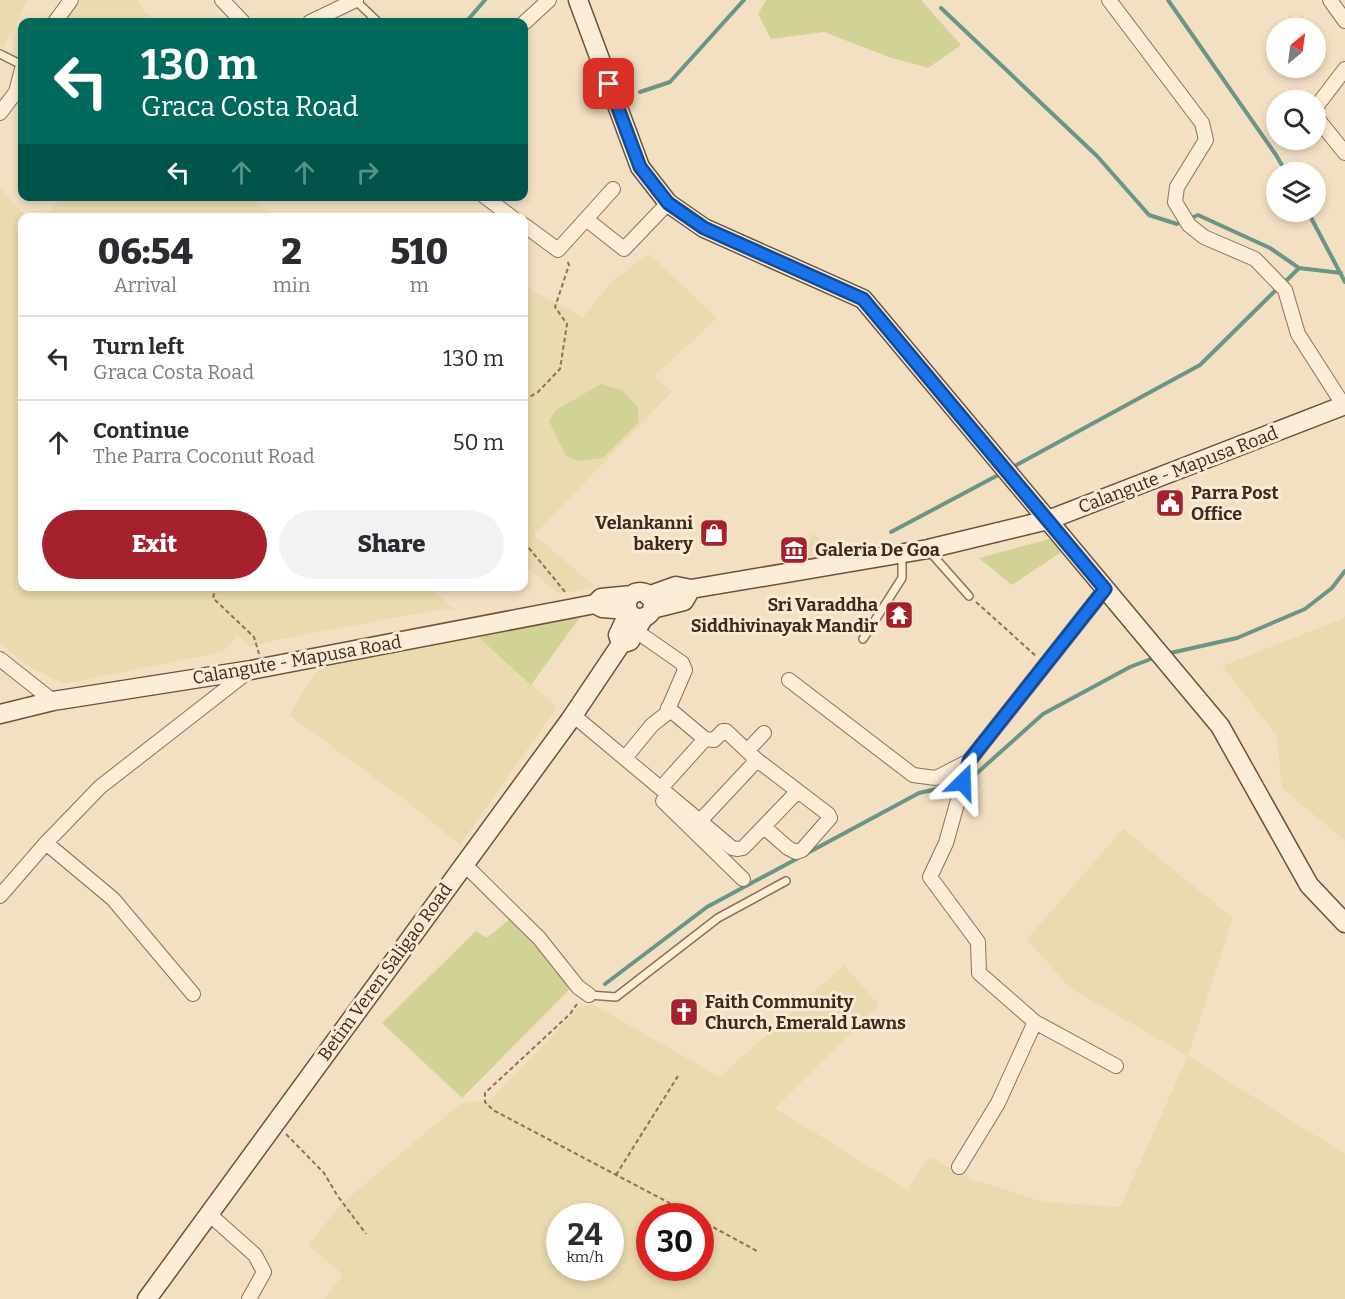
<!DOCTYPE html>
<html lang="en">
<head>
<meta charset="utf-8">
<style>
  body { margin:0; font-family:Bitter,serif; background:#f2f2f3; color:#2b2b33; height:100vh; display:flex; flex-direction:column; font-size:22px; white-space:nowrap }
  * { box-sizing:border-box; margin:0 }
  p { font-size:20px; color:#7c7c81 }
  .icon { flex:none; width:33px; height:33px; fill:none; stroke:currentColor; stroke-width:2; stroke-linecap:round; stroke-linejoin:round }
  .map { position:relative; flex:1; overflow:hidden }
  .panel { position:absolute; left:18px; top:213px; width:510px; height:378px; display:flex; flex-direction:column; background:#fff; border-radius:12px; box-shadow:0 3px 9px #0003 }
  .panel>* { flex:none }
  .banner { position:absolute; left:18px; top:18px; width:510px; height:183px; border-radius:12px; box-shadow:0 3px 9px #0003; background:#00695c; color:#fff; overflow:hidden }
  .needle { width:39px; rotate:29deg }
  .buttons { position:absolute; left:1266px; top:18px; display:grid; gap:12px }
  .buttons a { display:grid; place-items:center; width:60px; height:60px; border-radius:50%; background:#fff; box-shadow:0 3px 9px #0003; font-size:30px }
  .speed { position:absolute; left:546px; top:1203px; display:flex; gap:12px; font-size:30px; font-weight:700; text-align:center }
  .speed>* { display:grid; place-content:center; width:78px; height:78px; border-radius:50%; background:#fff; box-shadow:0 3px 9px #0003; line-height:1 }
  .speed small { font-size:15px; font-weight:400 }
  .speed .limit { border:9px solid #d22; background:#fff; color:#111 }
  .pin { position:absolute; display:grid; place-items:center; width:51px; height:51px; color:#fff; margin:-26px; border-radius:12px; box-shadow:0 3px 9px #0006 }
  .me { position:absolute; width:66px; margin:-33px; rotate:22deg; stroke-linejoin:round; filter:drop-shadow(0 0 4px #0008) }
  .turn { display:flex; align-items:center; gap:21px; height:126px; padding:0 24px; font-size:27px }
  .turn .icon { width:78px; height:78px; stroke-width:2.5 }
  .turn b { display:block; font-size:42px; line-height:51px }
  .lanes { display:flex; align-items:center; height:57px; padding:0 24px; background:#0003; justify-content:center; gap:30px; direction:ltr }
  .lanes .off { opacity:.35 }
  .eta { display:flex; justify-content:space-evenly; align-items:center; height:102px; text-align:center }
  .eta b { font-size:36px; font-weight:800; line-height:42px }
  .cta { display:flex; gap:12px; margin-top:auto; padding:12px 24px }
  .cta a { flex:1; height:69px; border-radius:36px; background:#a5212e; color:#fff; font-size:24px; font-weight:800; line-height:69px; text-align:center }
  .cta a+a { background:#f2f2f3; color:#2b2b33 }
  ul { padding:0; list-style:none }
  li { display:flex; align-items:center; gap:18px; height:84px; padding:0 24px; border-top:2px solid #e1e1e2 }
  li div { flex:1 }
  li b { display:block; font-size:22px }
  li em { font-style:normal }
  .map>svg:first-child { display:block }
  .farmland { fill:#e9daaf; fill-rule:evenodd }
  .green { fill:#d1d295 }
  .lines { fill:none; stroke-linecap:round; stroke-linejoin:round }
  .stream { stroke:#6b9586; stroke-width:4 }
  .lane-casing { stroke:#8f6f57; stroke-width:10 }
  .street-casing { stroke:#8f6f57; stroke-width:16 }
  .secondary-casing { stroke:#71503a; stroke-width:21 }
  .path { stroke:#8f6f57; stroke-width:2; stroke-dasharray:4.5 3; stroke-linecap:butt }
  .lane { stroke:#fcedd7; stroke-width:7 }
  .street { stroke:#fcedd7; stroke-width:14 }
  .secondary { stroke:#fcedd7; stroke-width:18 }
  .route-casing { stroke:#114b97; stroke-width:15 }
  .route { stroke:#1a73e8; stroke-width:10 }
  .labels { text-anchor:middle; stroke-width:6; stroke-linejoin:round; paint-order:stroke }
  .street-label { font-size:18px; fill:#3d291d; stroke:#f9ead3 }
  .poi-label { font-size:18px; font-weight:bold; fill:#3d291d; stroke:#f9ead3; text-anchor:start }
</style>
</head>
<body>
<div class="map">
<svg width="1345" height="1299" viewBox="0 0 1345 1299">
  <rect width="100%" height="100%" fill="#f3e0c3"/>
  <!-- farmland -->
  <path class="farmland" d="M0,0H28L3,48L0,46Z
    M81,0H136L155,22H64Z
    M0,188L27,217L22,218V586L429,587L455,610H436L276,640L250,647L237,635L223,652L64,684L27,665L0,644Z
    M61,196L249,197L276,217H43L59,201Z
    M649,254L717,318L654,376L672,392L534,535L596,587L559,594L524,565V286L583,317L612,281Z
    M813,533L836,556L802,562Z
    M1345,616V841L1282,788L1277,736L1222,666L1342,619Z
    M475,634L557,707L460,845L406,801L289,715L319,667Z
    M1123,829L1233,918L1188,1056L1345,1154V1299H324L343,1275L308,1245L341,1204L461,1103L491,1100L581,1005L592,1004L720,1077L844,965L879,1005L775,1108L907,1190L930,1157L968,1178L1044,1202L1120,1207L1188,1056L1070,988L1027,939ZM560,1216H610V1268H560ZM650,1216H700V1268H650Z"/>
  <!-- green -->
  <path class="green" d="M766,0H921L961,45L928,68L889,57L824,32L771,39L758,14Z
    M601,384L623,391L638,408V423L603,458L579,461L566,456L549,421L556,410Z
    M1049,539L1063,551L1012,585L979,558Z
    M580,617L531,685L475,634Z
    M511,918L571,988L462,1098L382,1023L476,931L487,938Z"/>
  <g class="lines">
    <!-- stream -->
    <path class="stream" d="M1168,0L1276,155L1286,172
      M941,8L1097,156L1149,215L1177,224L1182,222
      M466,22L485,0
      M640,92L670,82L744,0
      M1308,212L1345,282
      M1189,219L1198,215L1270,248L1299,268L1341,273
      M1284,283L1299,268
      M1011,468L1200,365L1278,288
      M891,532L1002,473
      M1166,654L1237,638L1305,609L1332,588L1345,571
      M967,782L1043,714L1130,667L1156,657
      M605,984L707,907L919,793L959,784"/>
    <!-- lane casing -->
    <g class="lane-casing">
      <path id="lane" d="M355,0L378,22
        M0,54L22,65
        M929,551L969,596
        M863,639L902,578V554
        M589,995L616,997L718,918L786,881"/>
    </g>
    <!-- street casing -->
    <g class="street-casing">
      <path id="street" d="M222,0L243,22
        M1109,0L1202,123L1206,140L1177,187L1175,202L1189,225L1204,237L1255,259L1285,290L1298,334L1344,406
        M1330,0L1345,21
        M55,22L71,0
        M310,22L356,0
        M524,23L549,0
        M1316,107L1345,69
        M0,113L16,92L22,69
        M1316,117L1345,153
        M484,196L513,218
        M586,219L624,249L668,203
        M524,225L558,250L613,189
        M0,659L53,701
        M789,680L913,775L936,778L969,761
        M573,715L732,848L738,849L743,848L797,792
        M705,739L714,740L723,731H726L757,760L828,814L830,818L802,850L796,852L788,848L764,827
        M747,751L764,733
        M625,758L652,725L666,714L685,670L682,663L636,631
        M661,788L705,739L668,708
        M663,801L743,879
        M700,821L757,760
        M46,843L113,899L193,994
        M464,864L539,938L578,987L589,995
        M0,896L46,843L100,787L249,671
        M1035,1022L1116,1066
        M959,1167L998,1103L1035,1022L979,973L978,942L930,877L946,843L969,761L1105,589
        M209,1214L255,1255L264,1272L249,1299"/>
    </g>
    <!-- secondary casing -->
    <g class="secondary-casing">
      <path id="secondary" d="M578,0L640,167L668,203L704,228L863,299L1220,726L1309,885L1345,923
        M691,589L928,549L1048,520L1345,405
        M627 605a13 13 0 1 1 26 0a13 13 0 1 1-26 0Z
        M648,596L676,586L691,589L684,601L652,609
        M628,610L602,608L595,604L601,598L632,595
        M629,612L618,635L621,644L630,641L644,617
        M0,714L53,701L251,670L595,604
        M147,1299L570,720L621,644"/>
    </g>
    <!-- path -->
    <path class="path" d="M524,400L538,392L560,369L567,324L555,307L569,265L567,260
      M524,542L566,593
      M216,586L213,598L254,637L259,654
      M976,602L1036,656
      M577,1004L570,1014L485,1093V1102L493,1110L694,1216
      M286,1134L324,1173L337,1195L366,1234
      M616,1175L678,1076
      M700,1220L757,1251"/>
    <!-- lane -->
    <use href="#lane" class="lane"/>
    <!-- street -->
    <use href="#street" class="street"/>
    <!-- secondary -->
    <use href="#secondary" class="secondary"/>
  </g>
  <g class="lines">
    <!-- route casing -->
    <g class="route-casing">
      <path id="route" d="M609,84L640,167L668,203L704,228L863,299L1105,589L969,761L963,782"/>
    </g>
    <!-- route -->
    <use href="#route" class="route"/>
  </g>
  <!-- icons -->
  <defs>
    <g id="civic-square" transform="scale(1.5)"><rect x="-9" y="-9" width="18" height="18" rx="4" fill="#a5212e" stroke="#f9ead3"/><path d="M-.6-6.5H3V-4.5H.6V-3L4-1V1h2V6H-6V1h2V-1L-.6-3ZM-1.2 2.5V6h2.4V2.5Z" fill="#fff"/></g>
    <g id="shop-square" transform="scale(1.5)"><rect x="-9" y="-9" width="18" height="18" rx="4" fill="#a5212e" stroke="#f9ead3"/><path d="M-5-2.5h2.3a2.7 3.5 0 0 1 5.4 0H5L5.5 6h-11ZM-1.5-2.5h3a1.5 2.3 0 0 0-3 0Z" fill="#fff"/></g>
    <g id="museum-square" transform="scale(1.5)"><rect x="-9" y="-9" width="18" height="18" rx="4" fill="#a5212e" stroke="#f9ead3"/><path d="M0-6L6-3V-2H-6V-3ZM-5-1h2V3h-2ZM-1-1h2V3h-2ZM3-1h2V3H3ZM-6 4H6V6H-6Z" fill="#fff"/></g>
    <g id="temple-square" transform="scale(1.5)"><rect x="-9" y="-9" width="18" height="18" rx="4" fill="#a5212e" stroke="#f9ead3"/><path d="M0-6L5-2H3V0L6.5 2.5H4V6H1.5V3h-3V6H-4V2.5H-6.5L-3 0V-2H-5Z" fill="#fff"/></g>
    <g id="church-square" transform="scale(1.5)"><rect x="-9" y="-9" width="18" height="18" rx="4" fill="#a5212e" stroke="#f9ead3"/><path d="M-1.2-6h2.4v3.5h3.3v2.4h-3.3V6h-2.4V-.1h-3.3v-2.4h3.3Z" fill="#fff"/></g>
  </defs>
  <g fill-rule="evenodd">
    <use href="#civic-square" x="1170" y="503"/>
    <use href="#shop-square" x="714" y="533"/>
    <use href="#museum-square" x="794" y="550"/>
    <use href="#temple-square" x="899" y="615"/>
    <use href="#church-square" x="684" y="1012"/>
  </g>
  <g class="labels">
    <!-- street labels -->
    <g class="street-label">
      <text transform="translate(1178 470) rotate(-21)" y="6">Calangute - Mapusa Road</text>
      <text transform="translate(297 660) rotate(-10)" y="6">Calangute - Mapusa Road</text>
      <text transform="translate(385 972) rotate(-54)" y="6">Betim Veren Saligao Road</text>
    </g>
    <!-- poi labels -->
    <g class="poi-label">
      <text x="1191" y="499">Parra Post<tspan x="1191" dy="21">Office</tspan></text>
      <text x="693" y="529" text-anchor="end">Velankanni<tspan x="693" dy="21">bakery</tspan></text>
      <text x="815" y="556">Galeria De Goa</text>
      <text x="878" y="611" text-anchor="end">Sri Varaddha<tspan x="878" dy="21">Siddhivinayak Mandir</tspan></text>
      <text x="705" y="1008">Faith Community<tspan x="705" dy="21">Church, Emerald Lawns</tspan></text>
    </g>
  </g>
</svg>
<div class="buttons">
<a><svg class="needle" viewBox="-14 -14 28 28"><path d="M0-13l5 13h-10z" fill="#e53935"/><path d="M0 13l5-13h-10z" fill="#7c7c81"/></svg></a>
<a><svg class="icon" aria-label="search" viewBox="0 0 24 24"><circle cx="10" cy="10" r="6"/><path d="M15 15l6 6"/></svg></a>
<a><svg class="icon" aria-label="layers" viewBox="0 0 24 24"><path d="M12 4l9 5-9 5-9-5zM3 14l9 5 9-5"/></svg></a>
</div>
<div class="speed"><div>24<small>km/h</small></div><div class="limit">30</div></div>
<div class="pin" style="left:609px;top:84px;background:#d93025"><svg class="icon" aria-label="arrive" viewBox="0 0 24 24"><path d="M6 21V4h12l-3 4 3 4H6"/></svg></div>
<svg class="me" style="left:963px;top:782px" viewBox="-20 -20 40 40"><path d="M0-17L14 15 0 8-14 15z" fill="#1a73e8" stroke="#fff" stroke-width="4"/></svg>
<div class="banner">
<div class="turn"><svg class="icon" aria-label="left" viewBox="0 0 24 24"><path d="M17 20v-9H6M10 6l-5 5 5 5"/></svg><div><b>130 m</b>Graca Costa Road</div></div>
<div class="lanes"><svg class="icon" aria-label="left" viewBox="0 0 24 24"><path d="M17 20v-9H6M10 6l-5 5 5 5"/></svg><svg class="icon off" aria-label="ahead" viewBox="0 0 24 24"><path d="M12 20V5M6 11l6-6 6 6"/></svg><svg class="icon off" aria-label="ahead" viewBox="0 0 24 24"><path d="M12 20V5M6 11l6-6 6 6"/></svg><svg class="icon off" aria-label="right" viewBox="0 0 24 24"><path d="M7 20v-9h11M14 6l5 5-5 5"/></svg></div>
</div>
<section class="panel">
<div class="eta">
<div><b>06:54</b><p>Arrival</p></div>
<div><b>2</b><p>min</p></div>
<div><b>510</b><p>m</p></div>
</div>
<ul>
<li><svg class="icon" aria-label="left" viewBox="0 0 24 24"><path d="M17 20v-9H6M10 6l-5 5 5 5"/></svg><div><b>Turn left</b><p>Graca Costa Road</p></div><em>130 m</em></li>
<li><svg class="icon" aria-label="ahead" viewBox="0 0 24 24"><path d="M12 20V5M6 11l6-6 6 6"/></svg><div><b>Continue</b><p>The Parra Coconut Road</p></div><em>50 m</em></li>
</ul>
<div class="cta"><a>Exit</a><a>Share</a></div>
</section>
</div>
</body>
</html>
